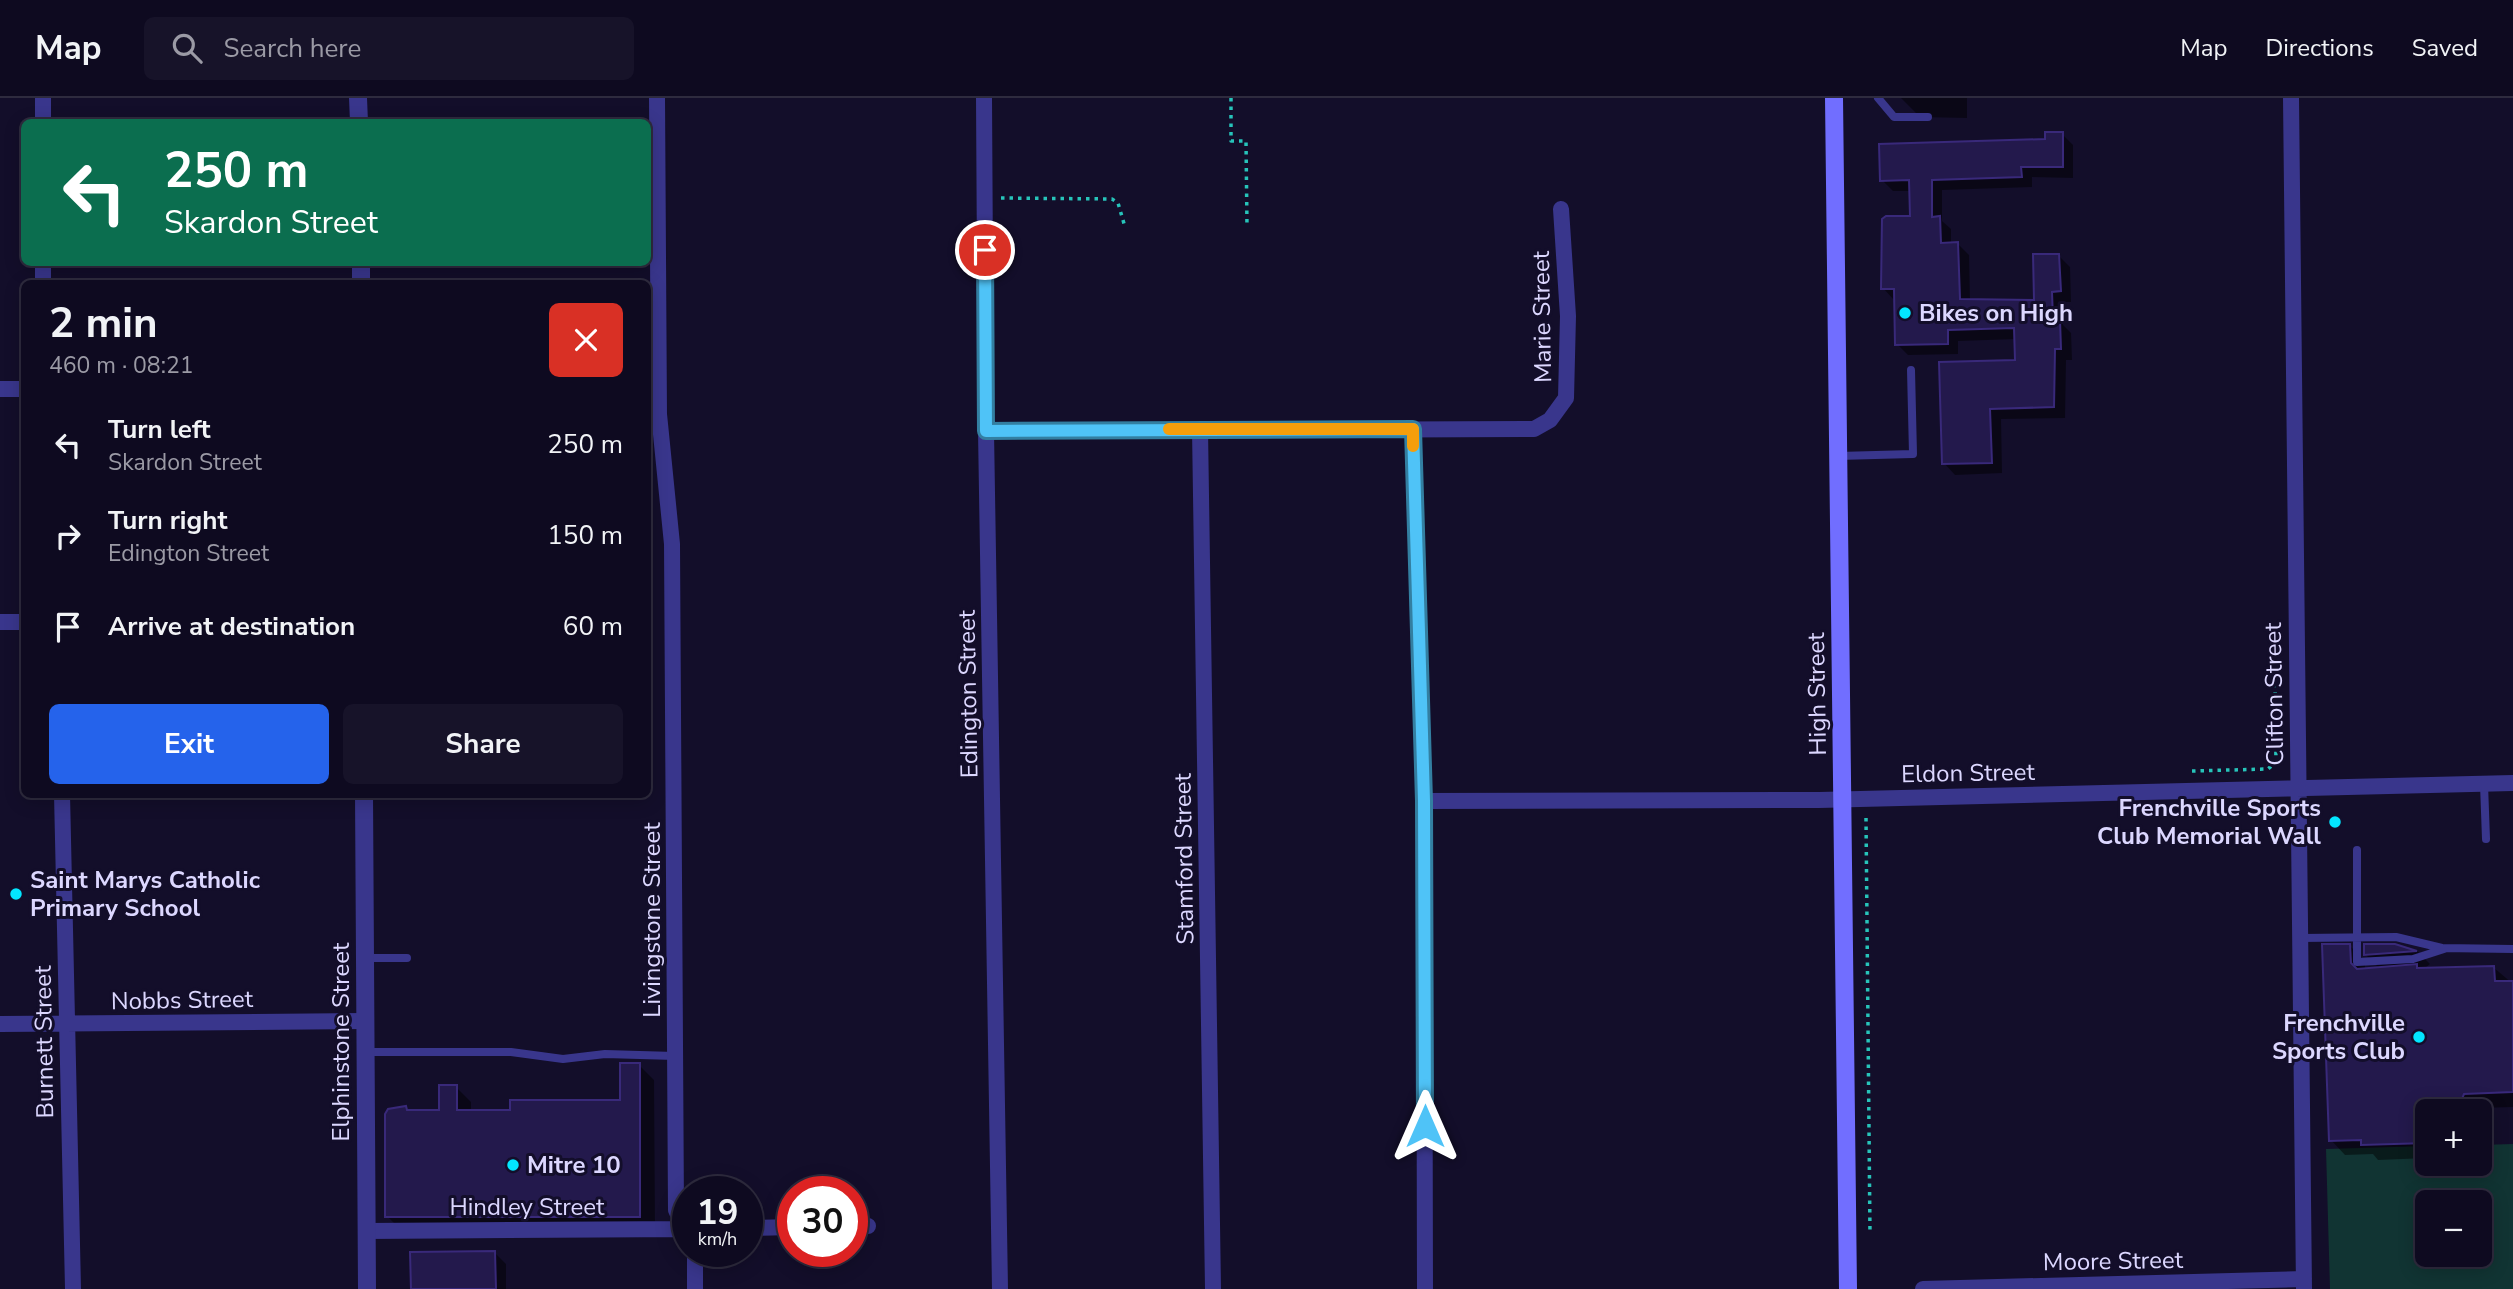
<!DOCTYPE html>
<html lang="en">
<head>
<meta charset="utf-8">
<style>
  body { margin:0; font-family:"Nunito Sans",sans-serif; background:#171329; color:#f1f3f6; height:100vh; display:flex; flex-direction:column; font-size:26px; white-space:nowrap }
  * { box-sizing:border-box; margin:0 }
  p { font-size:23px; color:#9b9aa5 }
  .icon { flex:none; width:38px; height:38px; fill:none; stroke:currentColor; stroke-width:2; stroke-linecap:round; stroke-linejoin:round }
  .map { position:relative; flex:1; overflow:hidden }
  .drawer { position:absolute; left:21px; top:182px; width:630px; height:518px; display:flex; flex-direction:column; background:#0e0a20; border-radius:10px; box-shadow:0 4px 18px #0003,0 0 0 2px #2e2b3e }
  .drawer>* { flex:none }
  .hud { position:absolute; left:21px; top:21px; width:630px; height:147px; border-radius:10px; box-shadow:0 4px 18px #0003,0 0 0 2px #2e2b3e; background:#0b6e4f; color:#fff; overflow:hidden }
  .buttons { position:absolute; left:2415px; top:1001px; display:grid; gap:14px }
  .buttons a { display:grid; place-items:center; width:77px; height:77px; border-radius:10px; background:#0e0a20; box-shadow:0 4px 18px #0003,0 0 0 2px #2e2b3e; font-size:35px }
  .speed { position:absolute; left:672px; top:1078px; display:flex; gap:14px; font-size:35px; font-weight:700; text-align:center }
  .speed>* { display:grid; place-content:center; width:91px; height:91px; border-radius:50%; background:#0e0a20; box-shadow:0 4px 18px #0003,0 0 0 2px #2e2b3e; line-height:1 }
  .speed small { font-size:18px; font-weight:400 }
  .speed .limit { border:10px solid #d22; background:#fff; color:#111 }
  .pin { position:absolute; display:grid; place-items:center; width:60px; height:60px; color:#fff; margin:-30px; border:4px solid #fff; border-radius:50%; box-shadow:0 2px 7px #0007 }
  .me { position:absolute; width:77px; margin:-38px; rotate:0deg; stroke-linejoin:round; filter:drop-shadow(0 0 5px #0008) }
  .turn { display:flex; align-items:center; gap:24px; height:147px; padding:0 28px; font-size:32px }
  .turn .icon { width:91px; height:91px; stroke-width:2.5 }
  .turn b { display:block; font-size:49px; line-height:60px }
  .round { display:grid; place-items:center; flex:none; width:74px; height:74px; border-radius:10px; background:#171329 }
  .overview { display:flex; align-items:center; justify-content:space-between; height:119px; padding:0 28px }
  h1 { font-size:42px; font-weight:700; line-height:52px }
  .action { display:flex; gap:14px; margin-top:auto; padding:14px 28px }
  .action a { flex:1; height:80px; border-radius:10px; background:#2563eb; color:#fff; font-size:28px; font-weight:700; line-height:80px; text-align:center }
  .action a+a { background:#171329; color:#f1f3f6 }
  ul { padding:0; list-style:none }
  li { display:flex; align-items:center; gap:21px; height:91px; padding:0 28px }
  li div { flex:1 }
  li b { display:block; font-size:26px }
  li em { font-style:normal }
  header { display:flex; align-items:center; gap:42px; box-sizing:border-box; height:98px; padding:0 35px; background:#0e0a20; border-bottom:2px solid #2e2b3e }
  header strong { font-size:33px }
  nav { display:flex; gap:38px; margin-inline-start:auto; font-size:24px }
  .search { width:490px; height:63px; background:#171329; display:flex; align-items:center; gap:18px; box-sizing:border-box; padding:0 24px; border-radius:10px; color:#9b9aa5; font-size:26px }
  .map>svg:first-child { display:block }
  .green { fill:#113433; fill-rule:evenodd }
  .shadow { fill:#0007 }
  .building { fill:#23194c; stroke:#39297a; stroke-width:2 }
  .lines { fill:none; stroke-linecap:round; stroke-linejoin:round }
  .path { stroke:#27c4ba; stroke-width:3.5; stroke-dasharray:3.5 5; stroke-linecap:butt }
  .service { stroke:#39368c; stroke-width:8 }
  .minor { stroke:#39368c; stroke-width:16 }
  .tertiary { stroke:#39368c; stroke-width:18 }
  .secondary { stroke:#716eff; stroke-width:18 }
  .route-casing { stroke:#337fa1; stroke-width:18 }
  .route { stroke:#4fc3f7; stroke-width:12 }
  .slow { stroke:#f59e0b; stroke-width:12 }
  .poi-dot { fill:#03e6ff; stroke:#130e2a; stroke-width:2.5 }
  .labels { text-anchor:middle; stroke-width:6; stroke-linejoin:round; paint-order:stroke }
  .poi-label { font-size:24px; font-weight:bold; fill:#dcd7ff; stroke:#130e2a; text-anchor:start }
  .street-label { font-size:24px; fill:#dcd7ff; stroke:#130e2a }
</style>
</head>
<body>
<header>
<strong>Map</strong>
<div class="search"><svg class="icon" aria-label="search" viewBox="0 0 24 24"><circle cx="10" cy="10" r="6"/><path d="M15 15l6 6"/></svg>Search here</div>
<nav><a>Map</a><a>Directions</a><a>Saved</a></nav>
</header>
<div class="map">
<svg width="2513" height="1191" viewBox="0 0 2513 1191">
  <rect width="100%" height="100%" fill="#130e2a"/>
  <!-- green -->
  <path class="green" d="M2513,1046V1191H2330L2326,1051L2427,1048V1066H2480V1047ZM2427,1104H2480V1157H2427Z"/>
  <!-- shadow -->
  <path class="shadow" d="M1901,0H1967V20L1920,19Z
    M2062,36L2073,47V80L2032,79V89L1942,92V123L1951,131V146H1958L1969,157L1970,203L2036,204L2059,158L2070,169L2071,204H2062L2063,227L2071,235L2072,262H2066L2065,320L2001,321L2002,375L1955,377L1944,365L2017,263L2016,241L1958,243V256L1908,257L1897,246L1894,202L1883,190L1911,119V93H1893L1882,82L2047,43Z
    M2395,847L2416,852L2430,866L2424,871L2493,869L2513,886V1009L2479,1010L2477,1013H2427V1060L2378,1062L2373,1056L2345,1057L2331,1042L2350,848L2365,863V872L2380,871L2365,856Z
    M639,967L654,982L655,1133H402L387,1118L406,1010L410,1014H441L456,989L471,1004V1013H512L622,1004Z
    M495,1155L506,1166V1191H413Z"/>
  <!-- building -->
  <path class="building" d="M2045,34H2063V69H2021L2022,79L1932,82V119L1940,118L1941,145L1958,144L1960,201L2034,202L2033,156H2059L2061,193L2052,194L2053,222H2060L2061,251H2055L2054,309L1990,311L1992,365L1942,366L1939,264L2015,262L2014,230L1948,232V246L1895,247L1894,191H1881L1882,121L1886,118H1910L1909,82L1880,83L1879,46L2045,41Z
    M2322,846H2350L2351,865L2357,871L2417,866V870L2494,868L2495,883H2513V994L2464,996L2459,1008H2441V1013H2427V1045L2361,1047V1042L2329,1043Z
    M2364,846H2395L2417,853L2364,857Z
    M620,965H640V1119H385V1016L388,1011L406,1008L407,1012H439V987H457V1012H510V1002H620Z
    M495,1153L496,1191H411L410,1154Z"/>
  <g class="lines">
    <!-- path -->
    <path class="path" d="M1231,0V43H1246L1247,128
      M1001,100L1112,101L1118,105L1125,129
      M2192,673L2268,671L2276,664L2275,579
      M1866,720L1870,1136"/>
    <!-- service -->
    <path class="service" d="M1878,0L1894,19H1928
      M1838,358L1913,356L1911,272
      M2484,686L2486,741
      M2357,752V864L2413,861L2444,851
      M2300,840L2396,839L2442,850L2513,851
      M365,860H407
      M365,954H511L563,961L605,956L675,958"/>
    <!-- minor -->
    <path class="minor" d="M43,0V24
      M657,0L659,316L672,446L676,1112L688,1139
      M984,0L986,333L1000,1191
      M2291,0L2304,1191
      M43,164V186
      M0,291H24
      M1200,331L1213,1191
      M1413,331L1424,703L1425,1191
      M986,333L1534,331L1550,322L1566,300L1568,218L1561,111
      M0,524H24
      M62,696L73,1191
      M1424,703L1819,702L2513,685
      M0,926L365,923
      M852,1128H868
      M747,1130L793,1129
      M366,1133L688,1131
      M695,1153V1191
      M1923,1191L2304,1181"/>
    <!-- tertiary -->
    <path class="tertiary" d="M358,0L359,24
      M361,164V186
      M364,696L367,1191"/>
    <!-- secondary -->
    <path class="secondary" d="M1834,0L1848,1191"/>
  </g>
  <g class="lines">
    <!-- route casing -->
    <g class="route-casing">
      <path id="route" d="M985,152L986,333L1413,331L1424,703L1425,1028"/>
    </g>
    <!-- route -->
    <use href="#route" class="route"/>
    <!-- slow -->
    <path class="slow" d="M1169,331H1413V348"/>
  </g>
  <!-- markers -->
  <g class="poi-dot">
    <circle cx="1905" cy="215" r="7"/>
    <circle cx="2335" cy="724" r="7"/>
    <circle cx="16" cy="796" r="7"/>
    <circle cx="2419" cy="939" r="7"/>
    <circle cx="513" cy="1067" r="7"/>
  </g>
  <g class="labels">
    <!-- poi labels -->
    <g class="poi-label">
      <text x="1919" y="223">Bikes on High</text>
      <text x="2321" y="718" text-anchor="end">Frenchville Sports<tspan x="2321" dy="28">Club Memorial Wall</tspan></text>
      <text x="30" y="790">Saint Marys Catholic<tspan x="30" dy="28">Primary School</tspan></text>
      <text x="2405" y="933" text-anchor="end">Frenchville<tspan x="2405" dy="28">Sports Club</tspan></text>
      <text x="527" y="1075">Mitre 10</text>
    </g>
    <!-- street labels -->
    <g class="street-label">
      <text transform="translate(1542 219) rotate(-91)" y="8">Marie Street</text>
      <text transform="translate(968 596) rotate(-91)" y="8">Edington Street</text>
      <text transform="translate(1817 596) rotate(-91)" y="8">High Street</text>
      <text transform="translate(2274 596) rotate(-91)" y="8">Clifton Street</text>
      <text transform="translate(1968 675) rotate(-1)" y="8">Eldon Street</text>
      <text transform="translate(1184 761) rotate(-91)" y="8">Stamford Street</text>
      <text transform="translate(652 822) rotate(-90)" y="8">Livingstone Street</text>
      <text transform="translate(182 902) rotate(-1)" y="8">Nobbs Street</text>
      <text transform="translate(44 944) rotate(-91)" y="8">Burnett Street</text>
      <text transform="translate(341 944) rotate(-90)" y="8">Elphinstone Street</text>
      <text x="527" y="1117">Hindley Street</text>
      <text transform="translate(2113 1163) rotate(-1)" y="8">Moore Street</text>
    </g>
  </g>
</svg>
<div class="buttons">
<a>+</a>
<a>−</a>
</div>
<div class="speed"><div>19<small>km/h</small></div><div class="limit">30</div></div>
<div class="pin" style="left:985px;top:152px;background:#d93025"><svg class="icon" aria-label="arrive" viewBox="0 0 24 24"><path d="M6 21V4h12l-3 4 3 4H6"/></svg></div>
<svg class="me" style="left:1425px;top:1028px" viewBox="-20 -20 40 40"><path d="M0-17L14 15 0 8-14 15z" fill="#4fc3f7" stroke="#fff" stroke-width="4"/></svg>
<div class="hud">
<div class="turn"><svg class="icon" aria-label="left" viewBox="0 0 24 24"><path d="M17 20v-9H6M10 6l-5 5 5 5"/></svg><div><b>250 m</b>Skardon Street</div></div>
</div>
<section class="drawer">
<div class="overview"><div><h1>2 min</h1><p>460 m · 08:21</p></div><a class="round" style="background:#d93025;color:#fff"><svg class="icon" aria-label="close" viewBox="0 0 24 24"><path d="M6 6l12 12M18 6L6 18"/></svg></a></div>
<ul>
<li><svg class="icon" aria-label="left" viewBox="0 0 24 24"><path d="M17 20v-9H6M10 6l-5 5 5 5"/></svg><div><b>Turn left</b><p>Skardon Street</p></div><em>250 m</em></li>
<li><svg class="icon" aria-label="right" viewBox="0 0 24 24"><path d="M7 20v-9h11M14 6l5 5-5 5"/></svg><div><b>Turn right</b><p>Edington Street</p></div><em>150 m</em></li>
<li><svg class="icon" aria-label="arrive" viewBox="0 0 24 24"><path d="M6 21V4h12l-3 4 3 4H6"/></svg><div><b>Arrive at destination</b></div><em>60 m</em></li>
</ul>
<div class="action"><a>Exit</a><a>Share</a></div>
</section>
</div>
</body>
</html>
